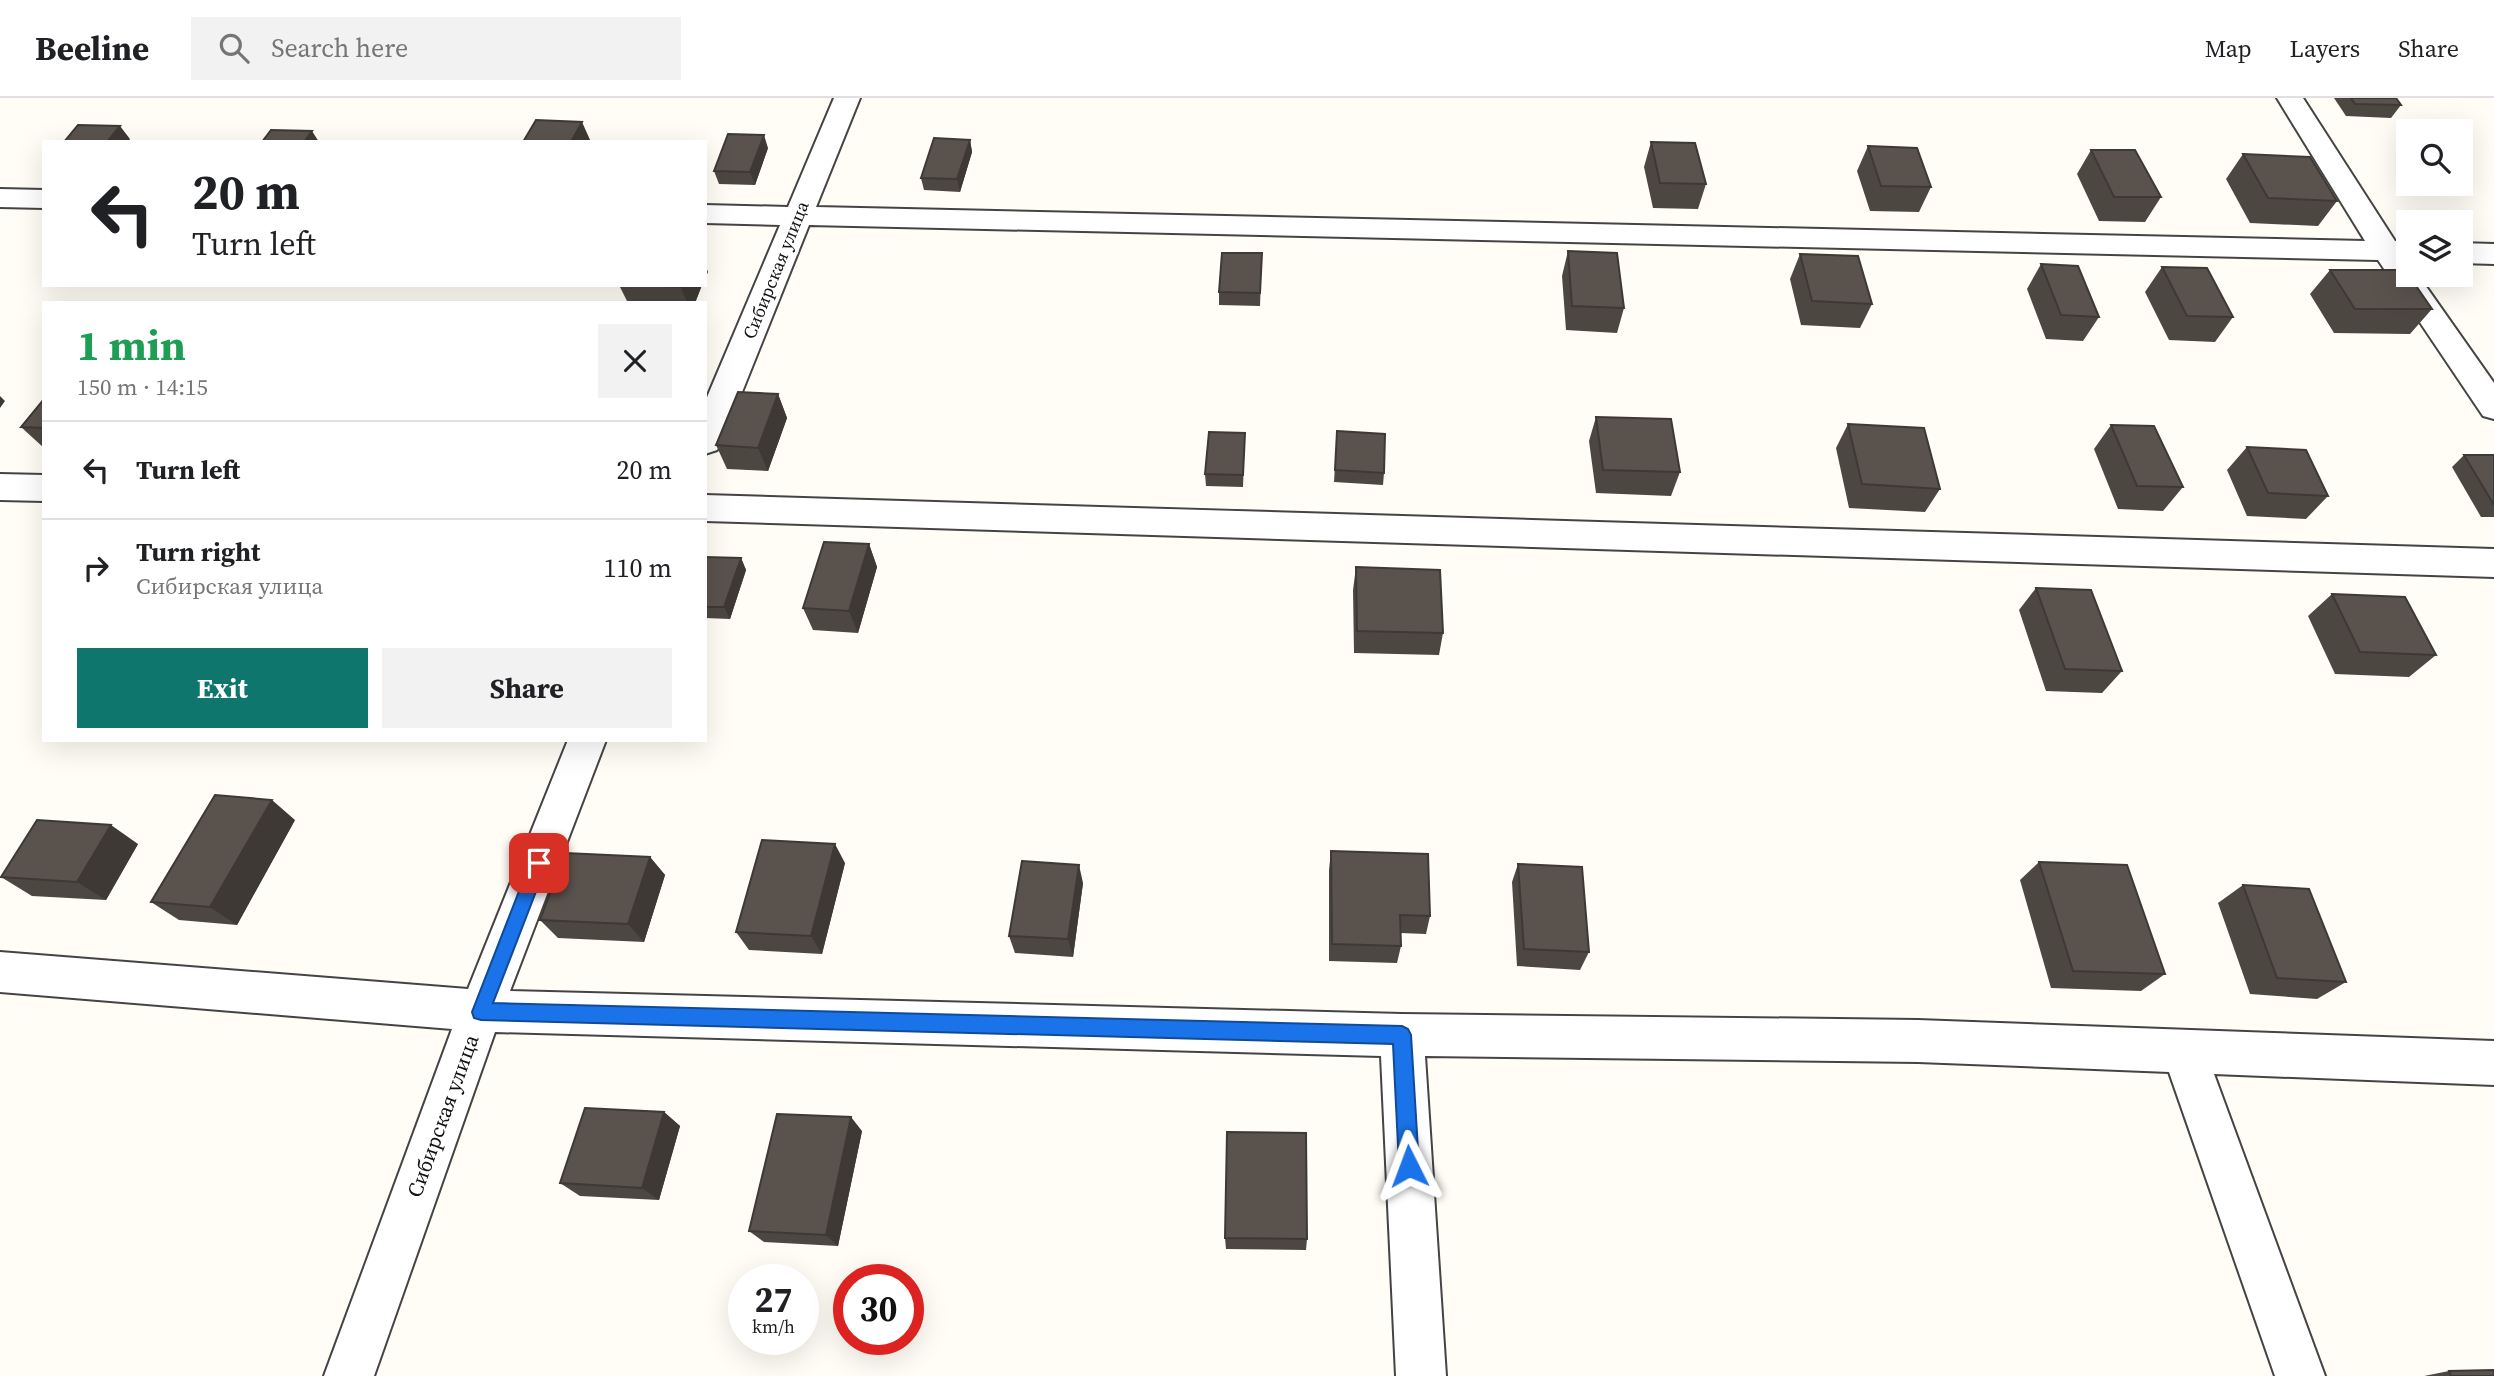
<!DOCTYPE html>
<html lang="en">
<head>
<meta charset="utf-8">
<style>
  body { margin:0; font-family:"Source Serif 4",serif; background:#f2f2f2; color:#202124; height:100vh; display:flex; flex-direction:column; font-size:26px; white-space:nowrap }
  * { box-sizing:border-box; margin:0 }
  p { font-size:23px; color:#757577 }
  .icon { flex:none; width:38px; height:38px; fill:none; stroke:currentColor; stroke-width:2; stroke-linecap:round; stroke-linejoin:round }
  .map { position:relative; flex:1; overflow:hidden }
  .drawer { position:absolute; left:42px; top:203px; width:665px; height:441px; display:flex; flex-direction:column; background:#fff; border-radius:0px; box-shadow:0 7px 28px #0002 }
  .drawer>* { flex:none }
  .guide { position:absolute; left:42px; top:42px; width:665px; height:147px; border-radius:0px; box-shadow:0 7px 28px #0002; background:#fff; color:#202124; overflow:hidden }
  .buttons { position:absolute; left:2396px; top:21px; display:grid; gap:14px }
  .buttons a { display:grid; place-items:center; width:77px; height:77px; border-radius:0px; background:#fff; box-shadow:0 7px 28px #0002; font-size:35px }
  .speed { position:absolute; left:728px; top:1166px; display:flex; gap:14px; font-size:35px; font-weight:700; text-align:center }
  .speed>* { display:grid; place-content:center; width:91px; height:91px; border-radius:50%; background:#fff; box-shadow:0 7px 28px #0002; line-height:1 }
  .speed small { font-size:18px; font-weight:400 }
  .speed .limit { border:10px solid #d22; background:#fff; color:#111 }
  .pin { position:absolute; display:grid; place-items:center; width:60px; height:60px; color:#fff; margin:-30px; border-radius:14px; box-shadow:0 4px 10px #0006 }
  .me { position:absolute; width:77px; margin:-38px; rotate:357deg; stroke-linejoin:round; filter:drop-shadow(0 0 5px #0008) }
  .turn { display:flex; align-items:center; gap:24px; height:147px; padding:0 35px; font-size:32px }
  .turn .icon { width:91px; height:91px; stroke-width:2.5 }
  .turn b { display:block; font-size:49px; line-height:60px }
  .round { display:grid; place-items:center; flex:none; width:74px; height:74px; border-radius:0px; background:#f2f2f2 }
  .headline { display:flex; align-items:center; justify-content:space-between; height:119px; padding:0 35px }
  h1 { font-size:42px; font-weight:700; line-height:52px; color:#1e9e55 }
  .primary-button { display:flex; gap:14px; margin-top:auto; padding:14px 35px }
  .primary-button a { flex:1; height:80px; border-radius:0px; background:#0f766e; color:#fff; font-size:28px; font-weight:700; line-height:80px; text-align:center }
  .primary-button a+a { background:#f2f2f2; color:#202124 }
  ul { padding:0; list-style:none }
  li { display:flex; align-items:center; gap:21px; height:98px; padding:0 35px; border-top:2px solid #e0e0e0 }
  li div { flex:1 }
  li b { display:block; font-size:26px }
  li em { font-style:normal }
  header { display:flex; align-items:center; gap:42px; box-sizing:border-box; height:98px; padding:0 35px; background:#fff; border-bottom:2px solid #e0e0e0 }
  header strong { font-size:33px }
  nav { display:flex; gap:38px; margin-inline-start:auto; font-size:24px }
  .search { width:490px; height:63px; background:#f2f2f2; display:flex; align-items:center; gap:18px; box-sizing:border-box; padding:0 24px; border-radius:0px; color:#757577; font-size:26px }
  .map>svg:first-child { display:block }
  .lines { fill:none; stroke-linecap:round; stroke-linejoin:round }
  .minor-casing { stroke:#444; stroke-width:4 }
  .minor { fill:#fff; fill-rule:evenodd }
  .wall { fill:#4d4742 }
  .shaded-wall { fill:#3f3936 }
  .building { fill:#5a524d; stroke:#3f3936; stroke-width:2 }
  .route { fill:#1a73e8; stroke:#114b97; stroke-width:2 }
  .labels { text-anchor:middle; stroke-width:7; stroke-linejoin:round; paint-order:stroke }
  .far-street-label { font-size:18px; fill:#111; stroke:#fff }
  .street-label { font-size:21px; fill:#111; stroke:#fff }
</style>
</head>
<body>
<header>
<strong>Beeline</strong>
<div class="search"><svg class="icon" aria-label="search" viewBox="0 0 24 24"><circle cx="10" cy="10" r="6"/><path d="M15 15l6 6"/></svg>Search here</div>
<nav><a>Map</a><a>Layers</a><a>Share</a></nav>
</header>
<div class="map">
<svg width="2494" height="1278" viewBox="0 0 2494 1278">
  <rect width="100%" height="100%" fill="#fffdf5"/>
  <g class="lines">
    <!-- minor casing -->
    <g class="minor-casing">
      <path id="minor" d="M834,0H860L816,109L2365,143L2277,0H2303L2395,143H2408V177H2418L2494,285V321L2483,318L2378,162L809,127L722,344L717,352L705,356V304L780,127L705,125V107L788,109Z
        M0,91L44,92V110L0,109Z
        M2460,145L2494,146V166L2460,165Z
        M0,376L44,377V403L0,402Z
        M705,397L2494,451V479L705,423Z
        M568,642H606L510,893L1402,916L1918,922L2494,943V987L2214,976L2325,1278H2275L2169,974L1918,964L1425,958L1446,1278H1396L1381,958L495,934L374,1278H324L452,931L0,894V854L468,891Z"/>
    </g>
    <!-- minor -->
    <use href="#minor" class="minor"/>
  </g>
  <!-- wall -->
  <path class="wall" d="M2334,0H2396L2401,7L2391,20L2346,18Z
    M970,42L972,54L960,94L924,92L921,80Z
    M1651,44L1706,86L1698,111L1653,110L1644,69Z
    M1868,48L1931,89L1919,114L1870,113L1857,73Z
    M768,50L755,87L719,86L714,73Z
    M2091,52L2161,99L2145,124L2099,123L2077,76Z
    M2243,56L2337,103L2318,128L2250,125L2226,81Z
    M1568,153L1624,210L1617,235L1566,232L1562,178Z
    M1262,155L1260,208L1219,207V194Z
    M1800,156L1872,206L1860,230L1801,227L1790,181Z
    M2041,166L2099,219L2083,243L2046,241L2027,191Z
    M2162,169L2233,219L2215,244L2169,242L2145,194Z
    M2330,172L2432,211L2410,236L2334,235L2310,196Z
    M619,187H702L695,205H628Z
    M778,296L787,320L768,373L727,371L716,347Z
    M44,301V350L21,329Z
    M1596,319L1680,374L1671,398L1596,395L1589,343Z
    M1848,326L1940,391L1925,414L1849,410L1836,350Z
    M2111,327L2183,389L2163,413L2118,411L2094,351Z
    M1337,333L1384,375L1383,387L1334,384Z
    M1245,335L1243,389L1206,388L1205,376Z
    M2247,349L2328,398L2306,421L2247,418L2227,372Z
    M2464,357H2494V419H2481L2452,369Z
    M869,446L877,469L858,535L813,532L803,510Z
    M705,459L741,460L746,472L730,521L705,520Z
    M1356,469L1443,535L1439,557L1354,555L1353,492Z
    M2036,490L2122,573L2102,595L2046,593L2019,512Z
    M2332,496L2436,557L2409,579L2335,576L2308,518Z
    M295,722L237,827L179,822L151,804Z
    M138,746L106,802L32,798L1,779Z
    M1331,753L1430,818L1426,836L1400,835L1401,848L1397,865L1329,863V772Z
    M650,759L665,777L644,844L558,840L540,822Z
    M2039,764L2165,876L2141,893L2051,890L2020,782Z
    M845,765L822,856L749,852L736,834Z
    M1518,766L1589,854L1580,872L1517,868L1512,784Z
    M1083,785L1073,859L1015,855L1009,838Z
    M2243,787L2346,884L2317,901L2250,896L2218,805Z
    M664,1014L680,1028L659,1102L580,1098L560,1085Z
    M862,1033L838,1148L764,1144L749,1133Z
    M1225,1140L1307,1141L1306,1152L1226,1151Z
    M2449,1273L2494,1278H2424Z"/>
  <!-- shaded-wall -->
  <path class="shaded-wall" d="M582,24L591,44H571Z
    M120,28L130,41L128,44H107Z
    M312,33L319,44H304Z
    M764,37L768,50L755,87L750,74Z
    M970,42L972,54L960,94L957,81Z
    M705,166L708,174L705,181Z
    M681,187H702L695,205H687L681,189Z
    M778,296L787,320L768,373L758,350Z
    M0,298L5,303L0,310Z
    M869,446L877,469L858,535L849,513Z
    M741,460L746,472L730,521L724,509Z
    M272,702L295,722L237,827L210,809Z
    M111,727L138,746L106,802L77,784Z
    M835,746L845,765L822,856L811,838Z
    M650,759L665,777L644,844L628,826Z
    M1079,767L1083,785L1073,859L1068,841Z
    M664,1014L680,1028L659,1102L642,1090Z
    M851,1019L862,1033L838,1148L826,1137Z"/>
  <!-- building -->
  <path class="building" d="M2351,0H2396L2401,7L2355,6Z
    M536,22L582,24L571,44H523Z
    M78,27L120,28L107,44H64Z
    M271,32L312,33L304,44H262Z
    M728,36L764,37L750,74L714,73Z
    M934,40L970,42L957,81L921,80Z
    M1651,44L1695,45L1706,86L1660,85Z
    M1868,48L1917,50L1931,89L1881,88Z
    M2091,52H2135L2161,99H2114Z
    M2243,56L2310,59L2337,103L2268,100Z
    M1568,153L1617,155L1624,210L1572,208Z
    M1222,155H1262L1260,195L1219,194Z
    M1800,156L1858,158L1872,206L1812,203Z
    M2041,166L2078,168L2099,219L2061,217Z
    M2162,169L2207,170L2233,219L2187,218Z
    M2330,172H2405L2432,211H2355Z
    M650,187H681V189Z
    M738,294L778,296L758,350L716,347Z
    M44,301V330L21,329Z
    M1596,319L1671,321L1680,374L1603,372Z
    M1848,326L1924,330L1940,391L1862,386Z
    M2111,327L2154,328L2183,389L2137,388Z
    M1337,333L1385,336L1384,375L1335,372Z
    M1209,334L1245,335L1243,377L1205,376Z
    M2247,349L2306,352L2328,398L2268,395Z
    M2464,357H2494V407Z
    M824,444L869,446L849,513L803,510Z
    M705,459L741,460L724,509H705Z
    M1356,469L1440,472L1443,535L1357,533Z
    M2036,490L2091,492L2122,573L2065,571Z
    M2332,496L2405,499L2436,557L2360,554Z
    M215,697L272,702L210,809L151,804Z
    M37,722L111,727L77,784L1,779Z
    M762,742L835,746L811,838L736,834Z
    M1331,753L1428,756L1430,818L1400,817L1401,848L1332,846Z
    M565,755L650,759L628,826L540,822Z
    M1022,763L1079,767L1068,841L1009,838Z
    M2039,764L2127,767L2165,876L2073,873Z
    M1518,766L1582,769L1589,854L1524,851Z
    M2243,787L2309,791L2346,884L2277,880Z
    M585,1010L664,1014L642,1090L560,1085Z
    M777,1016L851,1019L826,1137L749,1133Z
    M1227,1034L1306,1035L1307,1141L1225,1140Z
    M2494,1272V1278H2451L2449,1273Z"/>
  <!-- route -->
  <path class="route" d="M539,758L545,760L547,765L493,905L1402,928L1408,931L1411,937L1419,1068L1416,1075L1409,1078L1402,1075L1399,1068L1393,946L481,922L474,920L472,914L530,765L533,760Z"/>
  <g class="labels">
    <!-- far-street labels -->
    <g class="far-street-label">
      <text transform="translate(776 172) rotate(-68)" y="6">Сибирская улица</text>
    </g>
    <!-- street labels -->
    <g class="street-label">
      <text transform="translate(443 1018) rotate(-70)" y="7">Сибирская улица</text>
    </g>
  </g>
</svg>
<div class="buttons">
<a><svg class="icon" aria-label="search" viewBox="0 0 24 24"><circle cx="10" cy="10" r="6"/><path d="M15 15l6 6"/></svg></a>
<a><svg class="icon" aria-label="layers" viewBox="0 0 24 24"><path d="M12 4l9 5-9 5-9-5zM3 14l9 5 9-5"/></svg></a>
</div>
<div class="speed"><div>27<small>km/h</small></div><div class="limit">30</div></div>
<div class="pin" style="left:539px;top:765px;background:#d93025"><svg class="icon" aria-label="arrive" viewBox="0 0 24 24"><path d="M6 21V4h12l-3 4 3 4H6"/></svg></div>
<svg class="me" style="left:1409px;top:1068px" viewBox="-20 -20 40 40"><path d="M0-17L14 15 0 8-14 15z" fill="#1a73e8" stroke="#fff" stroke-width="4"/></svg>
<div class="guide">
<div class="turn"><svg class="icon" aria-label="left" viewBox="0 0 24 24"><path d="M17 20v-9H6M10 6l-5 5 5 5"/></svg><div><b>20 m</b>Turn left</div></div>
</div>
<section class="drawer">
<div class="headline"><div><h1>1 min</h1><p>150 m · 14:15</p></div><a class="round"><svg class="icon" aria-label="close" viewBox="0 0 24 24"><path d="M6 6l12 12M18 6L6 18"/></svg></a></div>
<ul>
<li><svg class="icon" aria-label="left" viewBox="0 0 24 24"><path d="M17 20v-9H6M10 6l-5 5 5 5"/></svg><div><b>Turn left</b></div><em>20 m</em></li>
<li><svg class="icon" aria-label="right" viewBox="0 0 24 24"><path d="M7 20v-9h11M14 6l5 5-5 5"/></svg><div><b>Turn right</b><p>Сибирская улица</p></div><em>110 m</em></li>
</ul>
<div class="primary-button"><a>Exit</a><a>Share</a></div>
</section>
</div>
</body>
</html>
